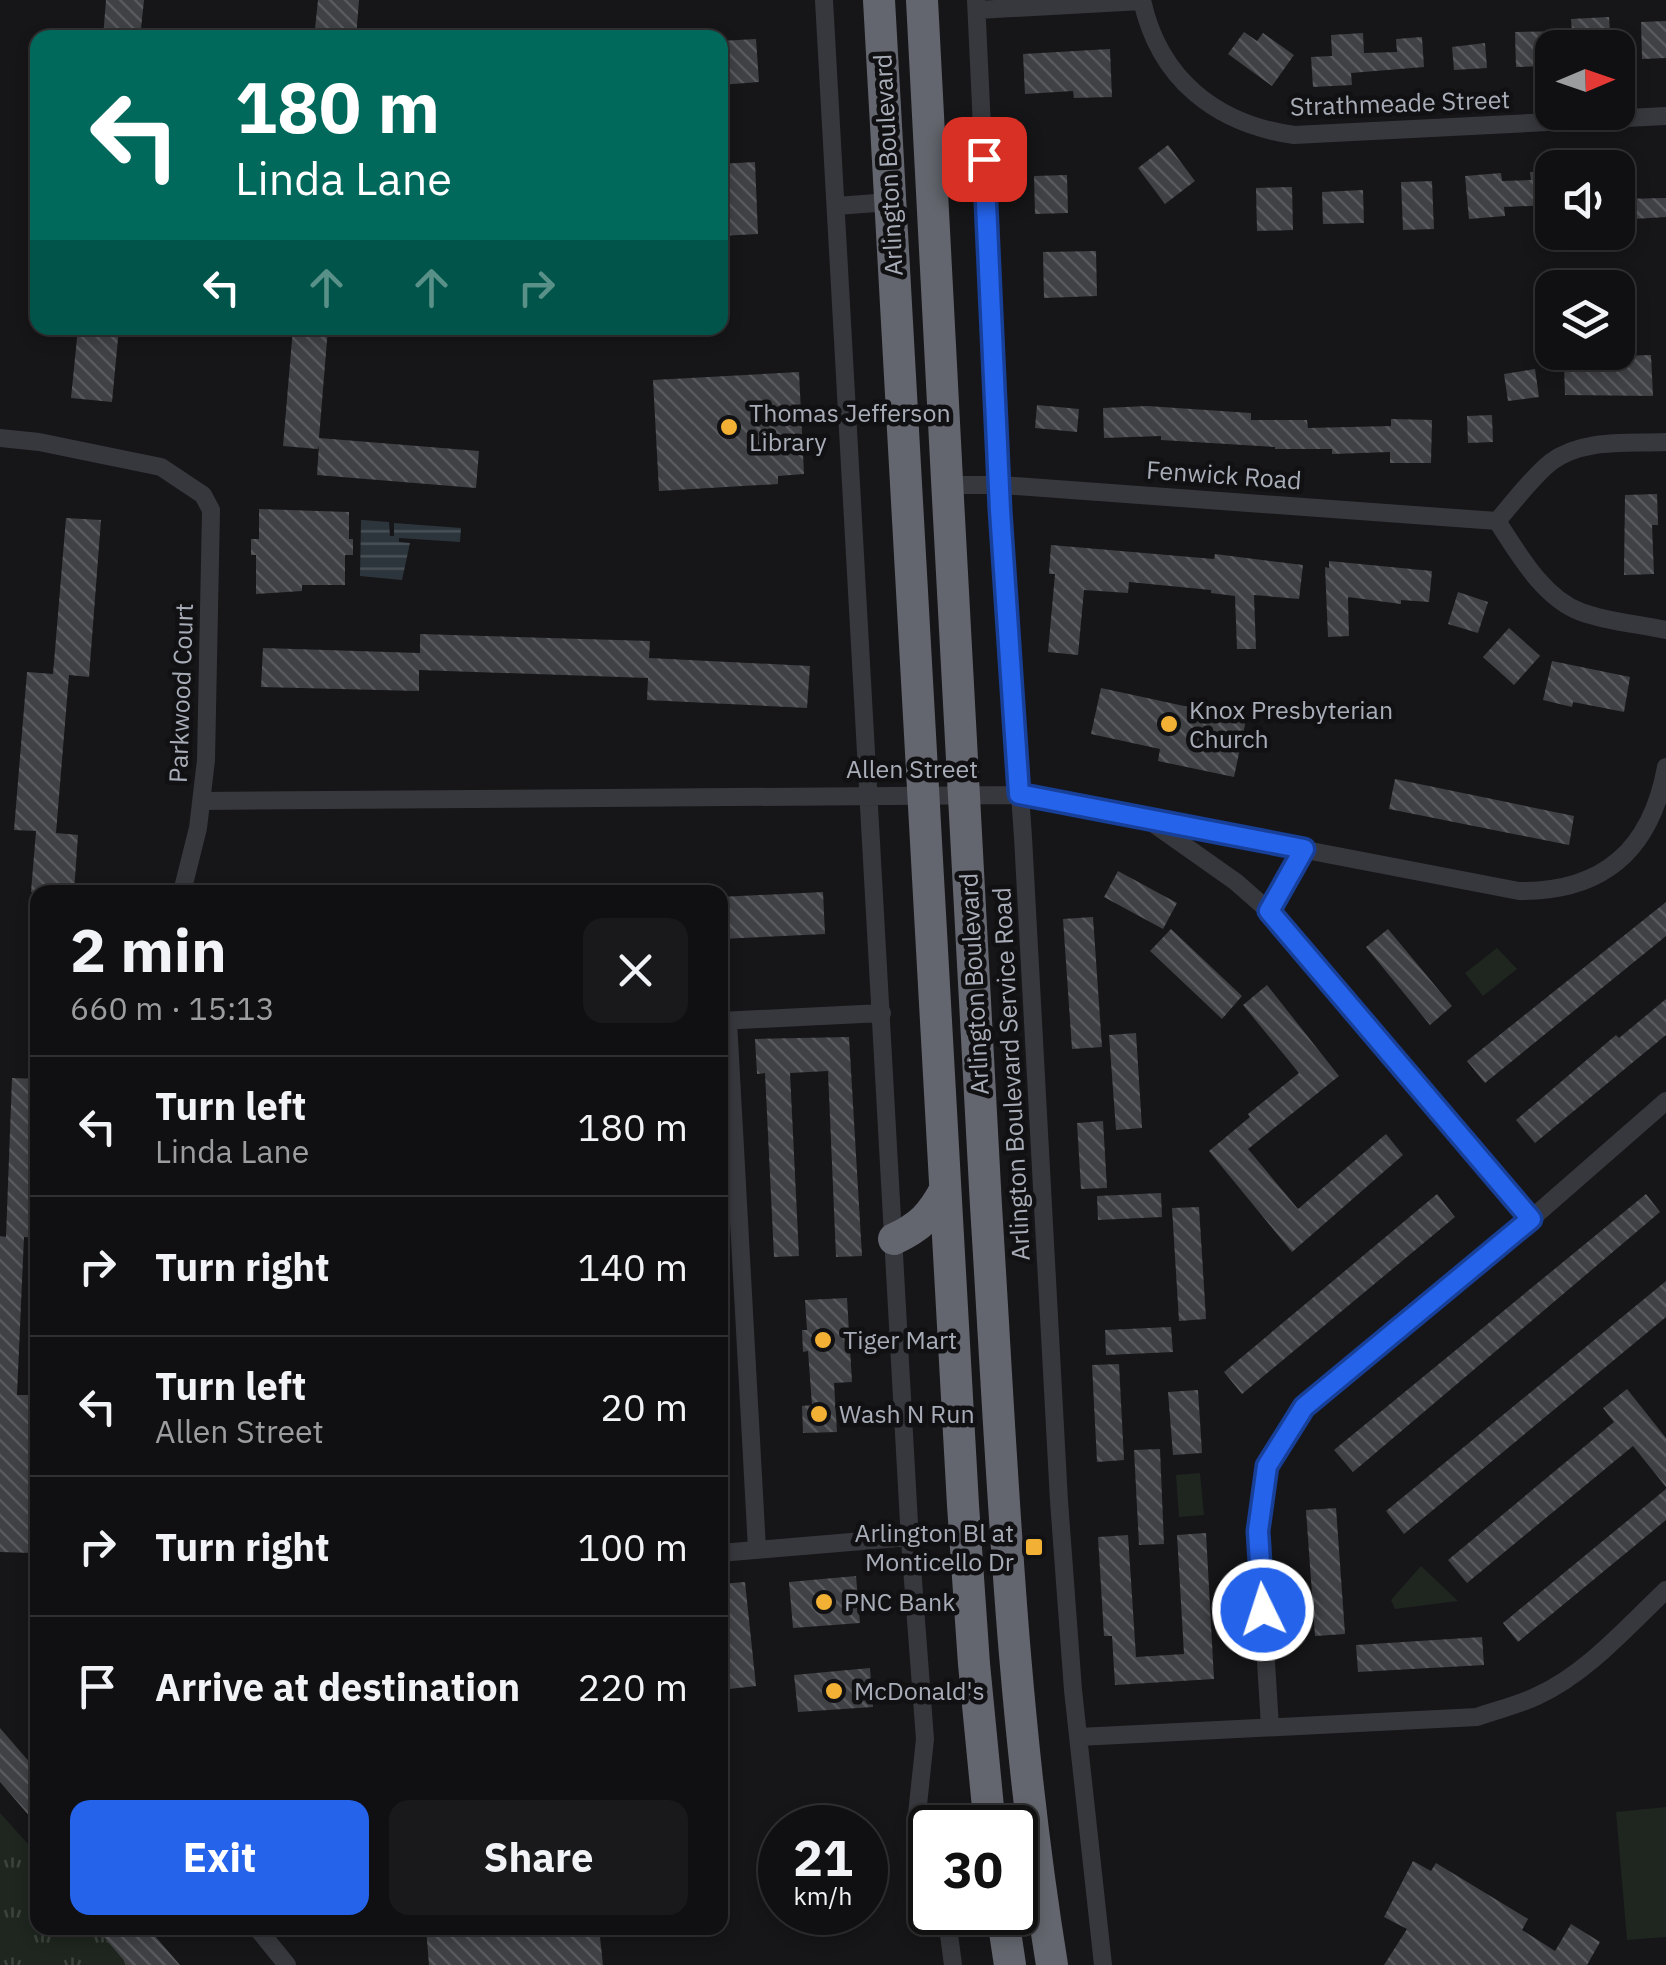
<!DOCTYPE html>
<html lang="en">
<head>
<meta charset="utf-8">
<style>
  body { margin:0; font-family:"IBM Plex Sans",sans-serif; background:#19191b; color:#f1f3f6; height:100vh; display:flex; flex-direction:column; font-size:38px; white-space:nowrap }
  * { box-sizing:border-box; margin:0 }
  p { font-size:32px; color:#9c9d9f }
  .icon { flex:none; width:55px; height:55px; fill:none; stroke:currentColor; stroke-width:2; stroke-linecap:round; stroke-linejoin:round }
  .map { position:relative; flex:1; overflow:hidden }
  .details { position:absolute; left:30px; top:885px; width:698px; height:1050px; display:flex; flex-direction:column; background:#101012; border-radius:20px; box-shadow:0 5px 15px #0003,0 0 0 2px #303032 }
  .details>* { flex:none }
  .guide { position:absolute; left:30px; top:30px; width:698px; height:305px; border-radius:20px; box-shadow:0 5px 15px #0003,0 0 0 2px #303032; background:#00695c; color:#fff; overflow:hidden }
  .needle { width:65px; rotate:88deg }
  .controls { position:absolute; left:1535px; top:30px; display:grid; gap:20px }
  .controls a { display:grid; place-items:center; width:100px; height:100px; border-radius:20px; background:#101012; box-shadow:0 5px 15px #0003,0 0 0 2px #303032; font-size:50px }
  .speed { position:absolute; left:758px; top:1805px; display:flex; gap:20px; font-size:50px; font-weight:700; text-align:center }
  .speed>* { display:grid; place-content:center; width:130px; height:130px; border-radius:50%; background:#101012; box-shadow:0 5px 15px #0003,0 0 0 2px #303032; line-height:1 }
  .speed small { font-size:25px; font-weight:400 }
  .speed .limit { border:5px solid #111; border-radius:15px; background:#fff; color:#111 }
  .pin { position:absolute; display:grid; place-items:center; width:85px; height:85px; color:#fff; margin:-42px; border-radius:20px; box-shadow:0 5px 15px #0006 }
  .me { position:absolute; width:110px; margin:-55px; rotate:356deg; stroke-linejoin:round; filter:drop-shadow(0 0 8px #0008) }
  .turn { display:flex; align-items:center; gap:35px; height:210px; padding:0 40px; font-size:45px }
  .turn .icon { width:130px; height:130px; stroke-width:2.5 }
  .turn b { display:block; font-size:70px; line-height:85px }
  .lanes { display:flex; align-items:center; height:95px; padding:0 40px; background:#0003; justify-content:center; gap:50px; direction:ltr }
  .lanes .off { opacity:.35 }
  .round { display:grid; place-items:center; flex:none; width:105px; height:105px; border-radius:20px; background:#19191b }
  .overview { display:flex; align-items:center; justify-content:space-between; height:170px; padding:0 40px }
  h1 { font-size:60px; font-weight:700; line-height:75px }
  .action { display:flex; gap:20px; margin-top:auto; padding:20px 40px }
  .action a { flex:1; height:115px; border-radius:20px; background:#2563eb; color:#fff; font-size:40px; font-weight:700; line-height:115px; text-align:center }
  .action a+a { background:#19191b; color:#f1f3f6 }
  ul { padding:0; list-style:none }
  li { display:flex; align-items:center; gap:30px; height:140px; padding:0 40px; border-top:2px solid #303032 }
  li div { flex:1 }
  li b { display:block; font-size:38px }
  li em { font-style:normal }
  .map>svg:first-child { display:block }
  .grass { fill:url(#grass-tufts) }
  .park { fill:#1e261f }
  .water { fill:url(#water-rules) }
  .building { fill:url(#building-back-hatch) }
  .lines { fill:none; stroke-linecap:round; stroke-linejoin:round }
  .street { stroke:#37383d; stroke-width:18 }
  .highway { stroke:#63666e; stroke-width:32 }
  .route-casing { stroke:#184099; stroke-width:25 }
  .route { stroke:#2563eb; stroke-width:18 }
  .poi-dot { fill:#f2b134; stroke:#111113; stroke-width:4 }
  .labels { text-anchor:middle; stroke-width:9; stroke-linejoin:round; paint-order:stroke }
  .street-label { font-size:25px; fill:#a8adb8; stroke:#111113 }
  .poi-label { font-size:25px; fill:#a8adb8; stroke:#111113; text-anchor:start }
</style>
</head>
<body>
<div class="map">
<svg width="1666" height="1965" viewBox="0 0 1666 1965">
  <defs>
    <pattern id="grass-tufts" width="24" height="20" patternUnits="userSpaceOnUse" patternTransform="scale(2.5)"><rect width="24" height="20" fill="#1e261f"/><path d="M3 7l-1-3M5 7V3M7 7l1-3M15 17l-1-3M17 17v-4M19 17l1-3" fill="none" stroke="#3c433d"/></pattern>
    <pattern id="water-rules" width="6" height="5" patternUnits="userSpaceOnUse" patternTransform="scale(2.5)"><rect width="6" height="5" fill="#2c353c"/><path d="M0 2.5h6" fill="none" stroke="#485056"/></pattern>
    <pattern id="building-back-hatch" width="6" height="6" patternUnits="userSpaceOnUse" patternTransform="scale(2.5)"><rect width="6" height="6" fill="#404145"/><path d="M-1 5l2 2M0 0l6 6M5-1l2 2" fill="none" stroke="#595a5e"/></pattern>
  </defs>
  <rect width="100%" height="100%" fill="#161618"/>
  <!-- grass -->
  <path class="grass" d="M0,1813L37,1854L38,1928H103L137,1965H0Z"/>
  <!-- park -->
  <path class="park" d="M1497,948L1517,969L1483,996L1465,973Z
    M1200,1473L1204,1515L1179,1517L1176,1475Z
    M1421,1566L1458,1601L1395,1609L1391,1600Z
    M1666,1807V1937L1627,1940L1616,1812Z"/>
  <!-- water -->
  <path class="water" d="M361,520L389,522L390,536H394V523L461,528L460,542L399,538V542L410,543L402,580L360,576Z"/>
  <!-- building -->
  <path class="building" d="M106,0H144L140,38H103Z
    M318,0H359L356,38H314Z
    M1609,17L1611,48H1546V66L1516,67L1515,32L1572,31L1571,19Z
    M1666,21V58L1642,59L1641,22Z
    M1244,32L1257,41L1263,33L1294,55L1272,86L1228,54Z
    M1363,33L1364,53L1397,52L1396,39L1422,37L1424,67L1351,73L1352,85L1313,87L1311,57L1332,56L1331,35Z
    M756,39L759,82L720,85V41Z
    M1485,43L1487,68L1454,70L1452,47Z
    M1110,49L1112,97L1074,98L1073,91L1025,94L1023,54Z
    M1168,145L1195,181L1165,204L1138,168Z
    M755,162L758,234L720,236V164Z
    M1552,171V205L1504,207L1505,216L1469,219L1465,176L1501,173L1502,181L1531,180L1530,172Z
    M1067,175L1068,213L1035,214L1034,176Z
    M1432,181L1434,229L1403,230L1401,182Z
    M1292,187L1293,230L1257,231L1256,188Z
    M1363,190L1364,223L1323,224L1322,192Z
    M1666,198V217L1618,220V199Z
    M1096,251L1097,296L1044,298L1043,252Z
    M78,328H119L112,402L71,398Z
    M293,328H328L319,438L479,451L476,488L317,475L319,445L318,449L283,446Z
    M1651,355L1653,396L1565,395L1564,364L1619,362V356Z
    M1535,369L1539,397L1508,401L1504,374Z
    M799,372L804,474L778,476V484L659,491L653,380Z
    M1037,405L1079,409L1077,432L1035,428Z
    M1147,406L1251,413V420H1307L1308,428L1391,426V419L1432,420L1431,463H1390V452L1332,454V449H1275V447L1161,440V436L1104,438L1103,408Z
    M1492,415L1493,442L1468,443L1467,416Z
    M1657,494L1658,525H1652L1654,574L1624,575L1625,495Z
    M259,509L349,512V539H353V555H345V585H302V591L256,594V555H251V539H259Z
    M66,518L101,520L89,677L69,675L56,833L78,835L74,892H31L36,831L14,830L27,672L53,674Z
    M1051,545L1214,559L1215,554L1303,565L1299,599L1254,595L1256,649H1237L1235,596L1211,593V590L1129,582L1128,593L1084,590L1078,655L1048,652L1055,574H1049Z
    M1329,561L1432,571L1429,602L1401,600V604L1348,597L1349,636L1328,637L1325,567L1329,568Z
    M1458,592L1488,602L1478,633L1448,624Z
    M1509,628L1540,656L1514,685L1483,657Z
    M420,634L650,641L649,658L810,666L807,708L647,700L648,678L419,670V691L261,687L263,648L420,653Z
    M1552,661L1630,677L1624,712L1573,702L1572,707L1543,700Z
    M1101,688L1198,709L1199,704L1247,715L1234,777L1158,761L1160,749L1091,734Z
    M1395,779L1574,816L1569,845L1389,809Z
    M1118,871L1177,903L1163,929L1104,897Z
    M823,892L825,934L720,939V897Z
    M1666,902V936L1485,1083L1467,1061Z
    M1093,917L1102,1047L1072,1049L1063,919Z
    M1171,929L1242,996L1222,1019L1150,951Z
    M1388,929L1452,1006L1430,1025L1366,947Z
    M1267,985L1339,1076L1248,1149L1298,1209L1386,1134L1403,1155L1292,1252L1209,1151L1250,1117L1248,1114L1299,1073L1243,1005Z
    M1666,999V1035L1535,1143L1516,1120L1616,1035L1619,1038Z
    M1136,1033L1142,1128L1116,1130L1109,1035Z
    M849,1037L862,1256L836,1257L828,1071L790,1073L799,1256L774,1257L765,1073L757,1074L755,1039Z
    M12,1078L38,1079V1238L24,1237L17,1395H38L33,1553L0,1552V1236L6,1237Z
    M1103,1121L1107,1188L1081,1189L1077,1123Z
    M1161,1193L1162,1217L1098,1220L1097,1196Z
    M1437,1194L1455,1217L1242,1394L1224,1372Z
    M1646,1194L1660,1212L1353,1472L1334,1450Z
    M1199,1207L1206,1319L1179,1321L1172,1208Z
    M1666,1281V1317L1404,1534L1386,1511Z
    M847,1298L852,1382L834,1383L837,1432L803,1433L802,1406L812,1405L808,1351L803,1352L802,1330H807L805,1300Z
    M1171,1327L1173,1352L1106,1355L1105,1330Z
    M1119,1364L1124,1460L1097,1462L1092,1365Z
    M1627,1389L1666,1438V1487L1633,1446L1467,1583L1448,1560L1614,1422L1603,1408Z
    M1198,1390L1202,1453L1173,1455L1168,1392Z
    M1160,1449L1164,1544L1139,1545L1134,1450Z
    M1666,1489V1520L1518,1642L1503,1623Z
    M1336,1508L1345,1634L1315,1636L1306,1510Z
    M1206,1533L1214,1679L1115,1685L1112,1636H1104L1098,1537L1128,1535L1136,1657L1184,1654L1177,1535Z
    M856,1576L860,1623L793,1628L789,1582Z
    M745,1582L756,1686L720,1690V1584Z
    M1482,1637L1484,1665L1358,1672L1356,1645Z
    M870,1668L873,1707L798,1712L794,1675Z
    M0,1728L38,1772V1826L0,1782Z
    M1413,1861L1431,1871L1436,1863L1528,1919L1522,1930L1555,1951L1571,1924L1600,1942L1587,1965H1384L1407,1929L1384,1917Z
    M96,1928H148L180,1965H128Z
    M426,1928H599L603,1965H429Z"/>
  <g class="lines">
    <!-- street -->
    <path class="street" d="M824,0L910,1541L925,1739L917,1814L930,1862
      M976,0L1000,511L1023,837L1059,1501L1073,1690L1103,1965
      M1142,0C1159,79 1216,124 1294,135L1666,116
      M977,10L1142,1
      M836,206L890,202
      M0,438L39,442L161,467L203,495L211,510L206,760L198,828L182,892
      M948,485H1001L1497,521
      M1497,521C1518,553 1543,598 1581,612C1608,622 1639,624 1666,630
      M1497,521C1514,502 1531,478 1551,462C1582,438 1629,444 1666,442
      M202,801L1019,795L1519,891C1604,892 1651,849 1666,767
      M1151,822L1236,882L1269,911L1531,1219
      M1269,911L1304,849
      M720,1021L882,1013
      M728,1021L757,1549
      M720,1553L910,1537
      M1270,1727L1258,1531L1267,1466L1304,1407L1531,1219L1666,1101
      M1079,1737L1477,1717C1497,1710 1518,1705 1537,1696C1586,1674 1627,1627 1666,1590
      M946,1912L953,1965
      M257,1928L287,1965"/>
    <!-- highway -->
    <path class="highway" d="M879,0L963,1505L974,1664L990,1828
      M922,0C944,402 962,804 986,1206C1002,1460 1011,1714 1052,1965
      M894,1239C920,1227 932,1215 945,1190
      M1002,1912L1010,1965"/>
  </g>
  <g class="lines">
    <!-- route casing -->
    <g class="route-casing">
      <path id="route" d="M984,159L1000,510L1019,794L1304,849L1269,911L1531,1219L1304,1407L1267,1466L1258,1531L1263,1610"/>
    </g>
    <!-- route -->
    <use href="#route" class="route"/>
  </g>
  <!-- markers -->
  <g class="poi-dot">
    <circle cx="729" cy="427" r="10"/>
    <circle cx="1169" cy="724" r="10"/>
    <circle cx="823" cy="1340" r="10"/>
    <circle cx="819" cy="1414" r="10"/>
    <rect x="1024" y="1537" width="20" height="20" rx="5"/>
    <circle cx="824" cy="1602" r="10"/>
    <circle cx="834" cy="1691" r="10"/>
  </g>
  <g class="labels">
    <!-- street labels -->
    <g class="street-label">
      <text transform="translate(1400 103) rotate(-2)" y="9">Strathmeade Street</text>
      <text transform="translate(888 165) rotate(-93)" y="9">Arlington Boulevard</text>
      <text transform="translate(1224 475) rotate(4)" y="9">Fenwick Road</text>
      <text transform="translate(181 693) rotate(-88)" y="9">Parkwood Court</text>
      <text x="912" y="778">Allen Street</text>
      <text transform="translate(974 984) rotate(-93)" y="9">Arlington Boulevard</text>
      <text transform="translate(1011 1074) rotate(-93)" y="9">Arlington Boulevard Service Road</text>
    </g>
    <!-- poi labels -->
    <g class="poi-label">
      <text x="749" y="422">Thomas Jefferson<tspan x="749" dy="29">Library</tspan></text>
      <text x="1189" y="719">Knox Presbyterian<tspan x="1189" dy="29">Church</tspan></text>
      <text x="843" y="1349">Tiger Mart</text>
      <text x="839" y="1423">Wash N Run</text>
      <text x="1014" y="1542" text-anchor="end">Arlington Bl at<tspan x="1014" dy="29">Monticello Dr</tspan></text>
      <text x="844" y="1611">PNC Bank</text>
      <text x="854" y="1700">McDonald's</text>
    </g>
  </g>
</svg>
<div class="controls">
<a><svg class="needle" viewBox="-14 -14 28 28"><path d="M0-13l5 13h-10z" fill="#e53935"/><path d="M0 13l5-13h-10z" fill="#9c9d9f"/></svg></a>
<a><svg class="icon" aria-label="sound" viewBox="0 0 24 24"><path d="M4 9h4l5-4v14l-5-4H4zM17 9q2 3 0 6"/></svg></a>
<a><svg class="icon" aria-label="layers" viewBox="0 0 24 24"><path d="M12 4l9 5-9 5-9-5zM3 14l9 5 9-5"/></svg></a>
</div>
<div class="speed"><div>21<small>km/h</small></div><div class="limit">30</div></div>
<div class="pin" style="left:984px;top:159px;background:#d93025"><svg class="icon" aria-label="arrive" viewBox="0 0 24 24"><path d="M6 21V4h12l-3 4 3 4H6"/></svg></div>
<svg class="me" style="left:1263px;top:1610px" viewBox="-20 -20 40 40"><circle r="17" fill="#2563eb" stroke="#fff" stroke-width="3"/><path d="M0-11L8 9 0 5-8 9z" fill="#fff"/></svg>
<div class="guide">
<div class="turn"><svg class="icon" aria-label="left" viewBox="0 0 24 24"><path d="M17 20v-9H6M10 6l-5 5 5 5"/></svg><div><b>180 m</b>Linda Lane</div></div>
<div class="lanes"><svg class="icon" aria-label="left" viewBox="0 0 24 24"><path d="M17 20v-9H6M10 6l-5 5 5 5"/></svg><svg class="icon off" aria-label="ahead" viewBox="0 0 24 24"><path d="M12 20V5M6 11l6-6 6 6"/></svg><svg class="icon off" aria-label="ahead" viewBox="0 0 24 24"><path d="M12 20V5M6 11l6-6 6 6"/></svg><svg class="icon off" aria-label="right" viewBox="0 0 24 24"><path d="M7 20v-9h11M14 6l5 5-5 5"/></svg></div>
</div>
<section class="details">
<div class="overview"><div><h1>2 min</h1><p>660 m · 15:13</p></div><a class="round"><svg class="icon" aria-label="close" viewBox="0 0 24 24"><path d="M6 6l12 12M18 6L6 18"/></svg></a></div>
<ul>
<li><svg class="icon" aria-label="left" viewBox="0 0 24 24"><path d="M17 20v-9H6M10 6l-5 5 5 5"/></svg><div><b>Turn left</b><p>Linda Lane</p></div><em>180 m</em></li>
<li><svg class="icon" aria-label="right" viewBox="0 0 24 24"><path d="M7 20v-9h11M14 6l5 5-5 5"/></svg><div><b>Turn right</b></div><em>140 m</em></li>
<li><svg class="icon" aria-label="left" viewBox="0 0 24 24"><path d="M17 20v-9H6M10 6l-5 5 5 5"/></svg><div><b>Turn left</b><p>Allen Street</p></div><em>20 m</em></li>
<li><svg class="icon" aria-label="right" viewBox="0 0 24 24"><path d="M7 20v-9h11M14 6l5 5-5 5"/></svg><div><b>Turn right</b></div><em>100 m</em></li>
<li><svg class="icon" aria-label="arrive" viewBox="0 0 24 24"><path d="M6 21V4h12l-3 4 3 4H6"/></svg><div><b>Arrive at destination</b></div><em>220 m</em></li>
</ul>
<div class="action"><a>Exit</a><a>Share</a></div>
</section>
</div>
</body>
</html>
